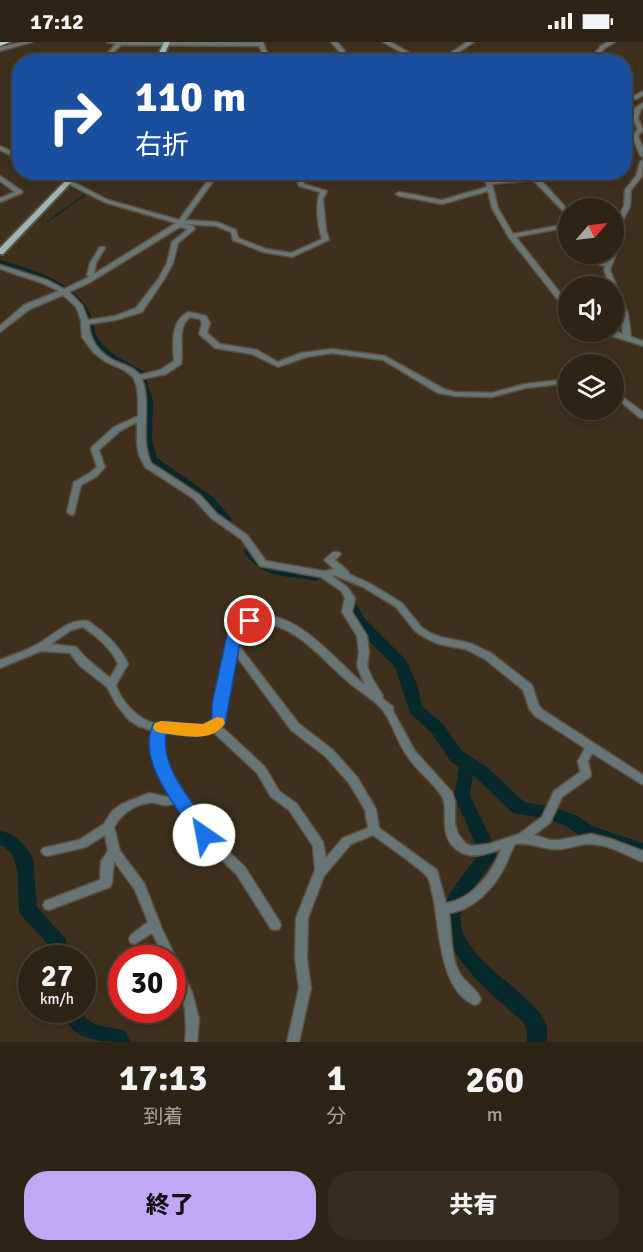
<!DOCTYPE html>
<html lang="ja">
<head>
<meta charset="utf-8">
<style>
  body { margin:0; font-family:Signika,"Noto Sans JP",sans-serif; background:#362c1f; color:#f1f3f6; height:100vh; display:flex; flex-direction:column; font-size:22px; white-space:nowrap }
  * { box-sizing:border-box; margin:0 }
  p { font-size:20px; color:#a7a4a1 }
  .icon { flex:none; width:33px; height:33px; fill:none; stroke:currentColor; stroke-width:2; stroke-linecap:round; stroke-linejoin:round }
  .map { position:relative; height:1000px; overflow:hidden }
  .side { display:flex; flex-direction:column; background:#2e2416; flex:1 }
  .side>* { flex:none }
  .top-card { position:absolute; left:12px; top:12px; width:620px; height:126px; border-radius:24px; box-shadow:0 3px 9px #0003,0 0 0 2px #494135; background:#1a4fa0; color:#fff; overflow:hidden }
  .needle { width:39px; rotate:62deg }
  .controls { position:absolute; left:558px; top:156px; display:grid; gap:12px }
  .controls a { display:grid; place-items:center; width:66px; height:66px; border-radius:50%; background:#2e2416; box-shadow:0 3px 9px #0003,0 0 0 2px #494135; font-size:30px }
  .speed { position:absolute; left:18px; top:903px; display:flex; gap:12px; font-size:30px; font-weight:700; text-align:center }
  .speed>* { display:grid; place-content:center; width:78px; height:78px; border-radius:50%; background:#2e2416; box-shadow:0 3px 9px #0003,0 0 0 2px #494135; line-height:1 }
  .speed small { font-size:15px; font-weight:400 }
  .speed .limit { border:9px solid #d22; background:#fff; color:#111 }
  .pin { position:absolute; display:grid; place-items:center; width:51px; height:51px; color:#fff; margin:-26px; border:3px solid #fff; border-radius:50%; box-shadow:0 2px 6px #0007 }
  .me { position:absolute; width:66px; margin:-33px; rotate:327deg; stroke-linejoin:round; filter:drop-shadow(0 0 4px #0008) }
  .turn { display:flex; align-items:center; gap:21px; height:126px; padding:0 24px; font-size:27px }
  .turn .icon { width:78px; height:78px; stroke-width:2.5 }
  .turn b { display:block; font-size:42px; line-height:51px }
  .eta { display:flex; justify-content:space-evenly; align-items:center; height:102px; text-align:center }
  .eta b { font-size:36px; font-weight:800; line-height:42px }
  .action { display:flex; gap:12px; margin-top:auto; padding:12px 24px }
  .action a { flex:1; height:69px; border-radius:24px; background:#c0a8f4; color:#111; font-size:24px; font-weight:800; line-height:69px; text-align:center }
  .action a+a { background:#362c1f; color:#f1f3f6 }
  .status { display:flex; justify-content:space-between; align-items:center; height:42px; padding:0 30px; background:#2e2416; direction:ltr }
  .status svg { height:16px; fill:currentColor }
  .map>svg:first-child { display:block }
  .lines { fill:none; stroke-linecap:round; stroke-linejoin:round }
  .stream { stroke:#08292c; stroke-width:1.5 }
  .river { fill:#08292c; fill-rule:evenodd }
  .minor-casing { stroke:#5c4f3d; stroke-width:3 }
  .major-casing { stroke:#5c4f3d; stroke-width:4 }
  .highway-casing { stroke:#5c4f3d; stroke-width:3 }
  .minor { fill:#677577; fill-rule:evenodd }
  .major { fill:#9ab6ba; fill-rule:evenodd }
  .highway { fill:#aed0d5; fill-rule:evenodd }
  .route { fill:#1a73e8; stroke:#114b97; stroke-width:1.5 }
  .slow { fill:#f59e0b }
</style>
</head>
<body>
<div class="status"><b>17:12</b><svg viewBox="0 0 49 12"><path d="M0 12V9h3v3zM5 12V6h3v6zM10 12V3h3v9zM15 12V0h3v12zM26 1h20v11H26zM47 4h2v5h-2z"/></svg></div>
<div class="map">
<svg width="643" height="1000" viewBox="0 0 643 1000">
  <rect width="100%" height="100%" fill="#3e301d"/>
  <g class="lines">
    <!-- stream -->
    <path class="stream" d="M0,108L20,119
      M42,130L86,152L48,179"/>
    <!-- river -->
    <path class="river" d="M0,218C29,226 62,236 82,259C91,269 92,277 95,289C99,308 129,321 144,329L153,359L152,399L157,416L213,455L230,475L232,478L230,481H220L203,461L150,425L144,416L140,399L142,365L135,333C116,323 95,313 85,293C80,283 84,274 74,263C54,240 27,235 0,225Z
      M250,503L255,505C275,538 309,516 323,534L316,539C286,533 261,538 243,508Z
      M352,562L357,563L364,576L406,618L418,645L422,664L443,682L463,710L486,724L524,760L552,765L578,774L592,784L643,801V815L580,794L566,784L547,777L513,771L473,733L470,754L494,803L496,814C487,831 465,852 461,869C452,917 539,950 547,986C547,990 547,996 547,1000H527V988L523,980C496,956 430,905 445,863C450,847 468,827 478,813L476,803L454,754L459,725L451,720L431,690L410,671L395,625L353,583L345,567L347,563Z
      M0,788C17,794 25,801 33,817L37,865L65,896L72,916H54L51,906L22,874L19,868C17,846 23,813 0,803Z
      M64,968H82C86,987 110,983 125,989L131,1000C101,1000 68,1000 64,968Z"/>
    <!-- minor casing -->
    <g class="minor-casing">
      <path id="minor" d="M23,0H32L0,9V5Z
        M107,0H263L271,20H266L259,4L121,3L104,20H99L116,2Z
        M331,0H337L345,9L343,20H337L339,9Z
        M383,0H390L426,20H419Z
        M467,0H474L443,20H437Z
        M608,0H615L605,6L599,13L601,20H596L593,13L601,4Z
        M643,49V53L637,57H624V53H636Z
        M643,61V65L641,67L638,76L643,88L638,94L643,106V115L640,113L632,94L638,87L632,76L635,66Z
        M0,104L20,113V118L0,108Z
        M643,118L642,134L631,148L630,164L620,184L621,199L610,228L628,272L631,295L643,299V304L606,292V290L614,289L623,292L620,272L614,254V244H610L604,228L605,224L600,223L579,212H586L606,221L610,212H614V184L624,164L625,148L636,134L640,120Z
        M45,130H54L108,158L179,178L214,130H220L185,178L217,180L236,188L238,196L266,207L291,211L322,197C318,186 315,161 320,150L299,144L294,130H300L304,142L327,149L323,157L326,188L329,198L292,215L263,210L233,198L231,190L216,184L184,182L193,184L195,187L178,201L173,221L165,236L142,270L116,278L89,282C90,299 99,311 115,319C124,323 133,325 140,333L160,328L174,319C173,302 170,278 189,270L206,274L210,281L207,291L220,302L257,308L278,320L301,311L332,307L385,314L444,347L455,350L492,351L525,342L560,338L568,340V344L560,342L525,346L492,355L455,354L438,351L383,318L332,311L306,315L278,325L252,312L215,306L199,292L202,281L200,277L190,275C176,286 184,306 181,322L166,332L142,337C152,365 139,394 151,421L200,453L217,472L247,493L266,519L324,529L334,527L324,518L333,510H339L341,512L335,518L348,529L349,532L369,541L402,561L421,585L430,591L440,595L470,601L491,611L532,643L539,664L543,668L643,733V743L592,711L588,719L591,732L590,735L562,755L550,781L534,793L550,798H559L591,792L611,797L643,809V820C625,813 609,802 589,802C577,802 565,809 552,807C539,806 529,800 515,802C511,809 508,819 503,828C492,848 473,868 449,871C452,891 450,914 460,932C466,941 477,947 481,957L479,961L475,963C438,948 440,883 432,850C431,846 430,840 428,836C425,829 382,800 373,793L351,802L324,834L308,876L307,917L311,946L299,1000H287L299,946L295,917L296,876L315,828L313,804L289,768L271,755L257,731L212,689L192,692L163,690L161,703L165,723L186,758L208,790L245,825L279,879L281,883L279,887L275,888L271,887L237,833L200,796L176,761C161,767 160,759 148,761C133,763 121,773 114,785L120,809L144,841L162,887L192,950L199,977L197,1000H185L186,988L185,967L180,950L172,934V916H165L152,891L135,902L131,901L129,897L131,893L148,880L135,848L114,819L112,841L110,845L49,868L45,867L43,863L45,859L100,838L101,819L108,809L105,793L86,805L47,814L43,812L41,809L43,806L79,798L104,782L112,769L122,762L149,751L167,755L172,753C158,729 148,718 153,689L138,684L129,678L116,662L107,645L79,623L70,611L41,609L0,626V618C12,613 25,609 36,603C53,594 68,576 88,579C105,591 119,603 128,622L116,643C120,656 130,668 142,676C155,685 201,689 213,677C217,661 219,644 222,628C224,617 225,606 229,596C233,586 241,579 252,575C294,563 336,620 365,643L357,624L359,611L357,594L342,570L345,556L341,549L321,535L260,524L241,497L211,476L194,457L145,425L139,413L137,402V380L120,389L99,408L105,425L96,435L81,443L74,472L71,473L67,470L74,440L90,431L97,425L91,407L92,405L114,385L138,374V356L137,345L133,335L124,328L106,320L94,311L82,295L81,278L76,265L63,253L30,267L0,290V284L24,263L59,249L42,241L0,227V223L47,238L64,247L89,235L87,233L90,221L100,205H104L105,206L96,221L94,232L176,181L104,160ZM180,185L188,187L172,200L167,221L159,236L136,266L115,274L88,278L82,263L69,250L89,241ZM334,533L363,545L396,565L415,589L424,595L438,602L465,607L485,617L523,648L529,666L535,674L585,706L578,719L580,730L554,749L542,775L519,792L489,802L471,804L466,802L458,792L455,782V759L452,750L415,709L393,669V665L382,656L383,654L372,636L367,624L369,611L367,594L352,570L355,556L347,545L332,534ZM261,580C297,585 320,615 346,638C357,648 372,656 382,667C393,681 397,701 408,715C417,729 432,739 441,753C451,767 436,792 457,808C471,818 487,812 501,807C493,830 472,858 446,861L437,828L379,786L376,767L357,735L333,708L299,682L237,601C241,589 249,583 261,580ZM83,585C97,595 111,606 118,622L110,636L87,617L76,605L51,602L71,588ZM235,612L291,688L325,714L349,741L365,768L368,786L343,796L326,816L323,800L297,762L279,749L265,725L221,684L225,669Z
        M483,130H489L491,138L569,130L555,136L540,137L568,168L567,178L568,185L516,195L568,261V267H565L508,194L492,166L488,149L442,162L399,154L396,152L399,150L442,158L487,145ZM533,138L564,170L561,178L562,183L513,192L498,166L492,142Z
        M0,134L22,149V151L0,160V156L15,150L0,139Z
        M614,349L643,370V376H640L614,354Z"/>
    </g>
    <!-- major casing -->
    <g class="major-casing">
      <path id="major" d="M164,0H170L161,20H155Z
        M74,130H81L3,212H0V206Z"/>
    </g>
    <!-- highway casing -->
    <g class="highway-casing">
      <path id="highway" d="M0,0H10L0,4Z"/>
    </g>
    <!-- minor -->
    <use href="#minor" class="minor"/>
    <!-- major -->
    <use href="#major" class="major"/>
    <!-- highway -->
    <use href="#highway" class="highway"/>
  </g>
  <!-- route -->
  <path class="route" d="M250,574L258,579L241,595L225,682C211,700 187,694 166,692C160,730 197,761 213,793L210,798L204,800L198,798C179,768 134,717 154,681C171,675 191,687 209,680L212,676V662L227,593L245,575Z"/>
  <!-- slow -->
  <path class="slow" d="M217,675L223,676L225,681C214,702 180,693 161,691L155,689L153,685L155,681L161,679L203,682Z"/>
</svg>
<div class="controls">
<a><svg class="needle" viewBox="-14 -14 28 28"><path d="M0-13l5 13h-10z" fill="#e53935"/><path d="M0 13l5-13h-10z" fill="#a7a4a1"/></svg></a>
<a><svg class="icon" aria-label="sound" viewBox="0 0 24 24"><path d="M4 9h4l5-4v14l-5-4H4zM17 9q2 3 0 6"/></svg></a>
<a><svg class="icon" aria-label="layers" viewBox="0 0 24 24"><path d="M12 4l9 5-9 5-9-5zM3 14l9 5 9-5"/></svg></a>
</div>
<div class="speed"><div>27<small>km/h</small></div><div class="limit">30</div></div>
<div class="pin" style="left:250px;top:579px;background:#d93025"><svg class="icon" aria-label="arrive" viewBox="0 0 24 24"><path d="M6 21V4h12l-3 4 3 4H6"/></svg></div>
<svg class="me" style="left:204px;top:793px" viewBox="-20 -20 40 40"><circle r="19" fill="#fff"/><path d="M0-13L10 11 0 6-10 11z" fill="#1a73e8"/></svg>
<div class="top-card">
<div class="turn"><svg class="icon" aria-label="right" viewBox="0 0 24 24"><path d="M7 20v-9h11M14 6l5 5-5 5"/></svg><div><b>110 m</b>右折</div></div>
</div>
</div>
<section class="side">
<div class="eta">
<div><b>17:13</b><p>到着</p></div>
<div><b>1</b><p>分</p></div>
<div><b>260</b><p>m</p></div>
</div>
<div class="action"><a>終了</a><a>共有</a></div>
</section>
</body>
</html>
